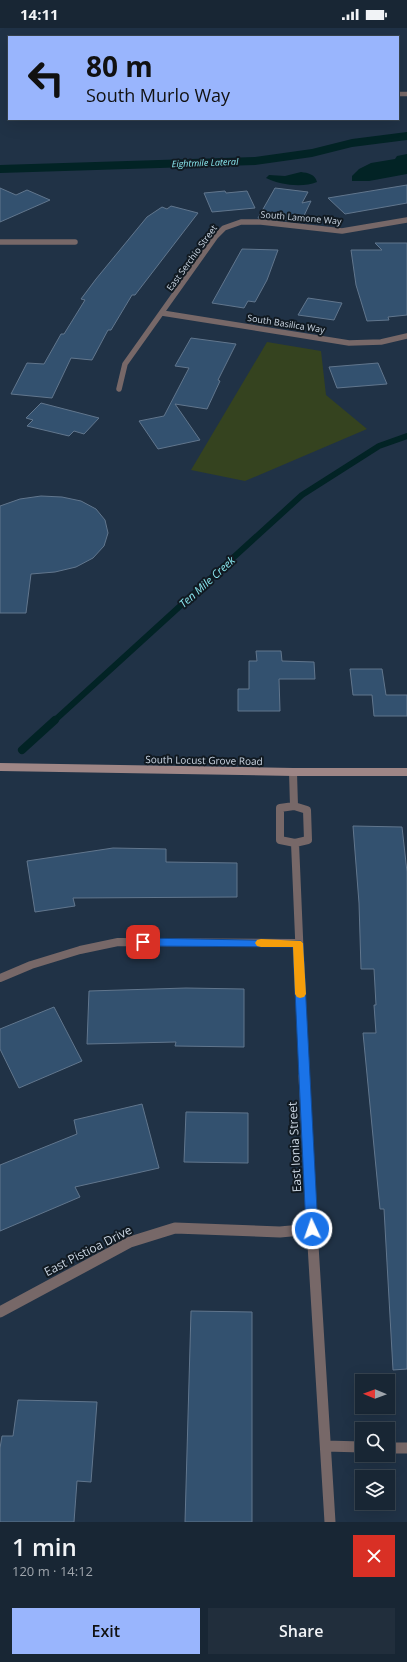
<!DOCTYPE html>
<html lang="en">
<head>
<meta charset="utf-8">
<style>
  body { margin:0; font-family:"Open Sans",sans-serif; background:#212e3c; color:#f1f3f6; height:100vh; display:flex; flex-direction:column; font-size:15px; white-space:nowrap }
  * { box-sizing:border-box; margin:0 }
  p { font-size:13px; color:#9fa5ac }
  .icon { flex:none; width:22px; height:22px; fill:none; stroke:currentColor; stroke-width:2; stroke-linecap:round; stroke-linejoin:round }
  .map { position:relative; height:1494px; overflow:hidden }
  .panel { display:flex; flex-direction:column; background:#182634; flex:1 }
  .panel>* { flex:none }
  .hud { position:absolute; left:8px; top:8px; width:391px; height:84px; border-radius:0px; box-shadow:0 4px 16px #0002,0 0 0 1px #36434f; background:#99b5fd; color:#111; overflow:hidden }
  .needle { width:26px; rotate:271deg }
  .tools { position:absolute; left:355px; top:1346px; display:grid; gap:8px }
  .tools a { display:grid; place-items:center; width:40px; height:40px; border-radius:0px; background:#182634; box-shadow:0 4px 16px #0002,0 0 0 1px #36434f; font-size:20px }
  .pin { position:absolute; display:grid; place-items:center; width:34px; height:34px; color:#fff; margin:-17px; border-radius:8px; box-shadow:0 2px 6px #0006 }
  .me { position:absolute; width:44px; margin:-22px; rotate:357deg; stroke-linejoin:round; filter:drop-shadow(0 0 3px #0008) }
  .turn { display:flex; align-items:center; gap:14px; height:84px; padding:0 12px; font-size:18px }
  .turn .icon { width:52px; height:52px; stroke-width:2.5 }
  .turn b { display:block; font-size:28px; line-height:34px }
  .round { display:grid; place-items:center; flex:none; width:42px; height:42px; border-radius:0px; background:#212e3c }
  .headline { display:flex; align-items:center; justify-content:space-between; height:68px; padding:0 12px }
  h1 { font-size:24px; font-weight:600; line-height:30px }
  .primary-button { display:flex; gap:8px; margin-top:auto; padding:8px 12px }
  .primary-button a { flex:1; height:46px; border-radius:0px; background:#99b5fd; color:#111; font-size:16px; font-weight:600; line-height:46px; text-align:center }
  .primary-button a+a { background:#212e3c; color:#f1f3f6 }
  .status { display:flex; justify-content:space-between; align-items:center; height:28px; padding:0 20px; background:#182634; direction:ltr }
  .status svg { height:11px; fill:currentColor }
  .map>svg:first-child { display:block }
  .green { fill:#35431f }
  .water { fill:#022325 }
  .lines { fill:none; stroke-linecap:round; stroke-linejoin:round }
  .stream-far1 { stroke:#022325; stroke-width:6 }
  .stream { stroke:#022325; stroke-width:8 }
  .canal { fill:#022325; fill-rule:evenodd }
  .building { fill:#33516f; stroke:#61768d }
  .minor-far3 { stroke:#776868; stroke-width:4.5 }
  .minor-far2 { stroke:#776868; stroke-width:5.5 }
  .minor-far1 { stroke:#776868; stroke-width:8 }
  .minor { stroke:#776868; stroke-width:11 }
  .secondary { stroke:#9e8686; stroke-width:8 }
  .route { fill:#1a73e8; stroke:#114b97 }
  .slow { fill:#f59e0b }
  .labels { text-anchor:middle; stroke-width:4; stroke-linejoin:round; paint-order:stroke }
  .far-water-label { font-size:9px; font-style:italic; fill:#8bebf2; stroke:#111a22 }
  .far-street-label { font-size:9px; fill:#ccd7e4; stroke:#111a22 }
  .street-label { font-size:10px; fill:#ccd7e4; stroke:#111a22 }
  .water-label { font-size:11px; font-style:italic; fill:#8bebf2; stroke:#111a22 }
  .near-street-label { font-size:12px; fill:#ccd7e4; stroke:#111a22 }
</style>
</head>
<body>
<div class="status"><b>14:11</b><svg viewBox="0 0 49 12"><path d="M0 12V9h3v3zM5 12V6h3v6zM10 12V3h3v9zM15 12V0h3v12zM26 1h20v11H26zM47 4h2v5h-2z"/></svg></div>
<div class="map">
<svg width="407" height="1494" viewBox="0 0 407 1494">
  <rect width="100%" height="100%" fill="#203246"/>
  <!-- green -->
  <path class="green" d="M267,314L321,323L326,367L367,401L245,453L191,442Z"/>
  <!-- water -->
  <path class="water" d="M407,126V146L369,153H352V148L359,141L371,135L395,131L397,128Z
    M301,144C308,145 315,146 317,154C302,160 280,157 266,150L269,147L285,148Z"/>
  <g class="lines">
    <!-- stream-far1 -->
    <path class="stream-far1" d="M54,693L302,467L379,418L407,408"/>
    <!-- stream -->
    <path class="stream" d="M22,722L55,692"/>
    <!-- canal -->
    <path class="canal" d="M407,104V112L352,119L312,129L255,137L0,145V137L255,129L312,121L352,111Z"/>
  </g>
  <!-- building -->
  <path class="building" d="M407,157V175L345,186L328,170Z
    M0,160L16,167L27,162L50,172L0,194Z
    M275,160L308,164L302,175L311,173L301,194L258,190Z
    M225,163L226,165L247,163L255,180L212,184L204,165Z
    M171,178L198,185L135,267H132L111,302H108L92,332L71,330L52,370L11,366L27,335L44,336L61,306H64L85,272L81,271L96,251L147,189L162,179L167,181Z
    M375,215H407V287L388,289L389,292L367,293L356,257L351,222H382Z
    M242,221L278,222L267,252L255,274L248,273L244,280L212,275Z
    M308,270L342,275L334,292L298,287Z
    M191,310L236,316L218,352L220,353L207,381L175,376L200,412L158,421L139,393L164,388L189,340L175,338Z
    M378,335L387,356L337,360L329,339Z
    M41,375L99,390L84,406L74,403L69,408L27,398L33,392L26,390Z
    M41,468L62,469L81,473L96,481L105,492L108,505L104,518L93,530L76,539L55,544L31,546L26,585H0V478L20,471Z
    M256,623H281L282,633L314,634L315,651H279L280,683H238V661H249V633H257Z
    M350,641H382L386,667H407V688H374L372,667H353Z
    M353,798L402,799L407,844V1341L393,1342L384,1181H380L363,1005H376L374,977H376L374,941H361L359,875Z
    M113,820L166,821V834L237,835V869L73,870L75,878L35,884L27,833Z
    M186,960L244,961V1019L175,1018L176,1014L87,1016L89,963Z
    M54,979L82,1033L19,1060L0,1021V1001Z
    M142,1076L159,1140L75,1159L80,1169L0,1203V1137L77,1106L74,1092Z
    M186,1084L248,1085V1135L184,1134Z
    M191,1283L252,1284V1494H185Z
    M18,1372L97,1374L91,1454L77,1453L74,1494H0V1420L2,1408H13Z"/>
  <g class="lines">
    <!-- minor-far3 -->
    <path class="minor-far3" d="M398,66H407"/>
    <!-- minor-far2 -->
    <path class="minor-far2" d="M0,214H75
      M162,285L349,315L381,314L407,308
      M119,361L125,336L216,208L224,200L241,194H261L342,203L407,192"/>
    <!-- minor-far1 -->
    <path class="minor-far1" d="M293,744L294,778
      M294,778L307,782L308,812L295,815L280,812V780Z
      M295,815L305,1049
      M0,950L31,937L80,922L118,914L298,915"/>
    <!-- minor -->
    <path class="minor" d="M304,1048L312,1201L330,1494
      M0,1284L130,1214L175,1200L280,1204L312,1201
      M326,1418L362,1419
      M388,1420H407"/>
    <!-- secondary -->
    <path class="secondary" d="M0,739L293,744H407"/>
  </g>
  <!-- route -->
  <path class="route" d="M143,910L301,913L303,915L318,1201L316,1205L312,1206L308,1205L306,1201L293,919L143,918L139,916L138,914L139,911Z"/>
  <!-- slow -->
  <path class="slow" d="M261,911L301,913L303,915L306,966L304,969L300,970L297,969L295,966L293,919H261L257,918L255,915L257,912Z"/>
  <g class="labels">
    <!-- far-water labels -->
    <g class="far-water-label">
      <text transform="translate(205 135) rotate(-2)" y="3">Eightmile Lateral</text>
    </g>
    <!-- far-street labels -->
    <g class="far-street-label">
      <text transform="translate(301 190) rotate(5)" y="3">South Lamone Way</text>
      <text transform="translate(192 230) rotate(-54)" y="3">East Serchio Street</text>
      <text transform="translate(286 296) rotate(9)" y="3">South Basilica Way</text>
    </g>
    <!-- street labels -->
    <g class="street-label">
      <text transform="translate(204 732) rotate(1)" y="4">South Locust Grove Road</text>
    </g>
    <!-- water labels -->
    <g class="water-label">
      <text transform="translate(207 554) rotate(-42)" y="4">Ten Mile Creek</text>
    </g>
    <!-- near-street labels -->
    <g class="near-street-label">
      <text transform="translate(295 1119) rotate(-93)" y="4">East Ionia Street</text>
      <text transform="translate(88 1223) rotate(-27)" y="4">East Pistioa Drive</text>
    </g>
  </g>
</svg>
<div class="tools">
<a><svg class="needle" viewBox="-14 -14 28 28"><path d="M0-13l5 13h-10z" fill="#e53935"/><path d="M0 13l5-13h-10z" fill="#9fa5ac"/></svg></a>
<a><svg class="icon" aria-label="search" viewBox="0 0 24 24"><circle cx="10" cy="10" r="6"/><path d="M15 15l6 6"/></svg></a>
<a><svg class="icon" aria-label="layers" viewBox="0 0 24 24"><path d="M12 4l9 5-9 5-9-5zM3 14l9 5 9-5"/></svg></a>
</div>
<div class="pin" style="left:143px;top:914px;background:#d93025"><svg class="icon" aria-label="arrive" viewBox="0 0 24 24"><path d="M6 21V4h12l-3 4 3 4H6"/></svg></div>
<svg class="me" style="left:312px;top:1201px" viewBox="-20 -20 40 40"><circle r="17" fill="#1a73e8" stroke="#fff" stroke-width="3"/><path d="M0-11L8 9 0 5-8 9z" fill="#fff"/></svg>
<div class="hud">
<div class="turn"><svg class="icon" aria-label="left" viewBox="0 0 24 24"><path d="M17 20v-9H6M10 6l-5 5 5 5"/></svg><div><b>80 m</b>South Murlo Way</div></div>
</div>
</div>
<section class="panel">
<div class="headline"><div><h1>1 min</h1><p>120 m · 14:12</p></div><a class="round" style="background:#d93025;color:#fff"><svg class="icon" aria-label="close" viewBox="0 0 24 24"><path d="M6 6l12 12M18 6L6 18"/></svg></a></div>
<div class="primary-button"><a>Exit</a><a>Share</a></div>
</section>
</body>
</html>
